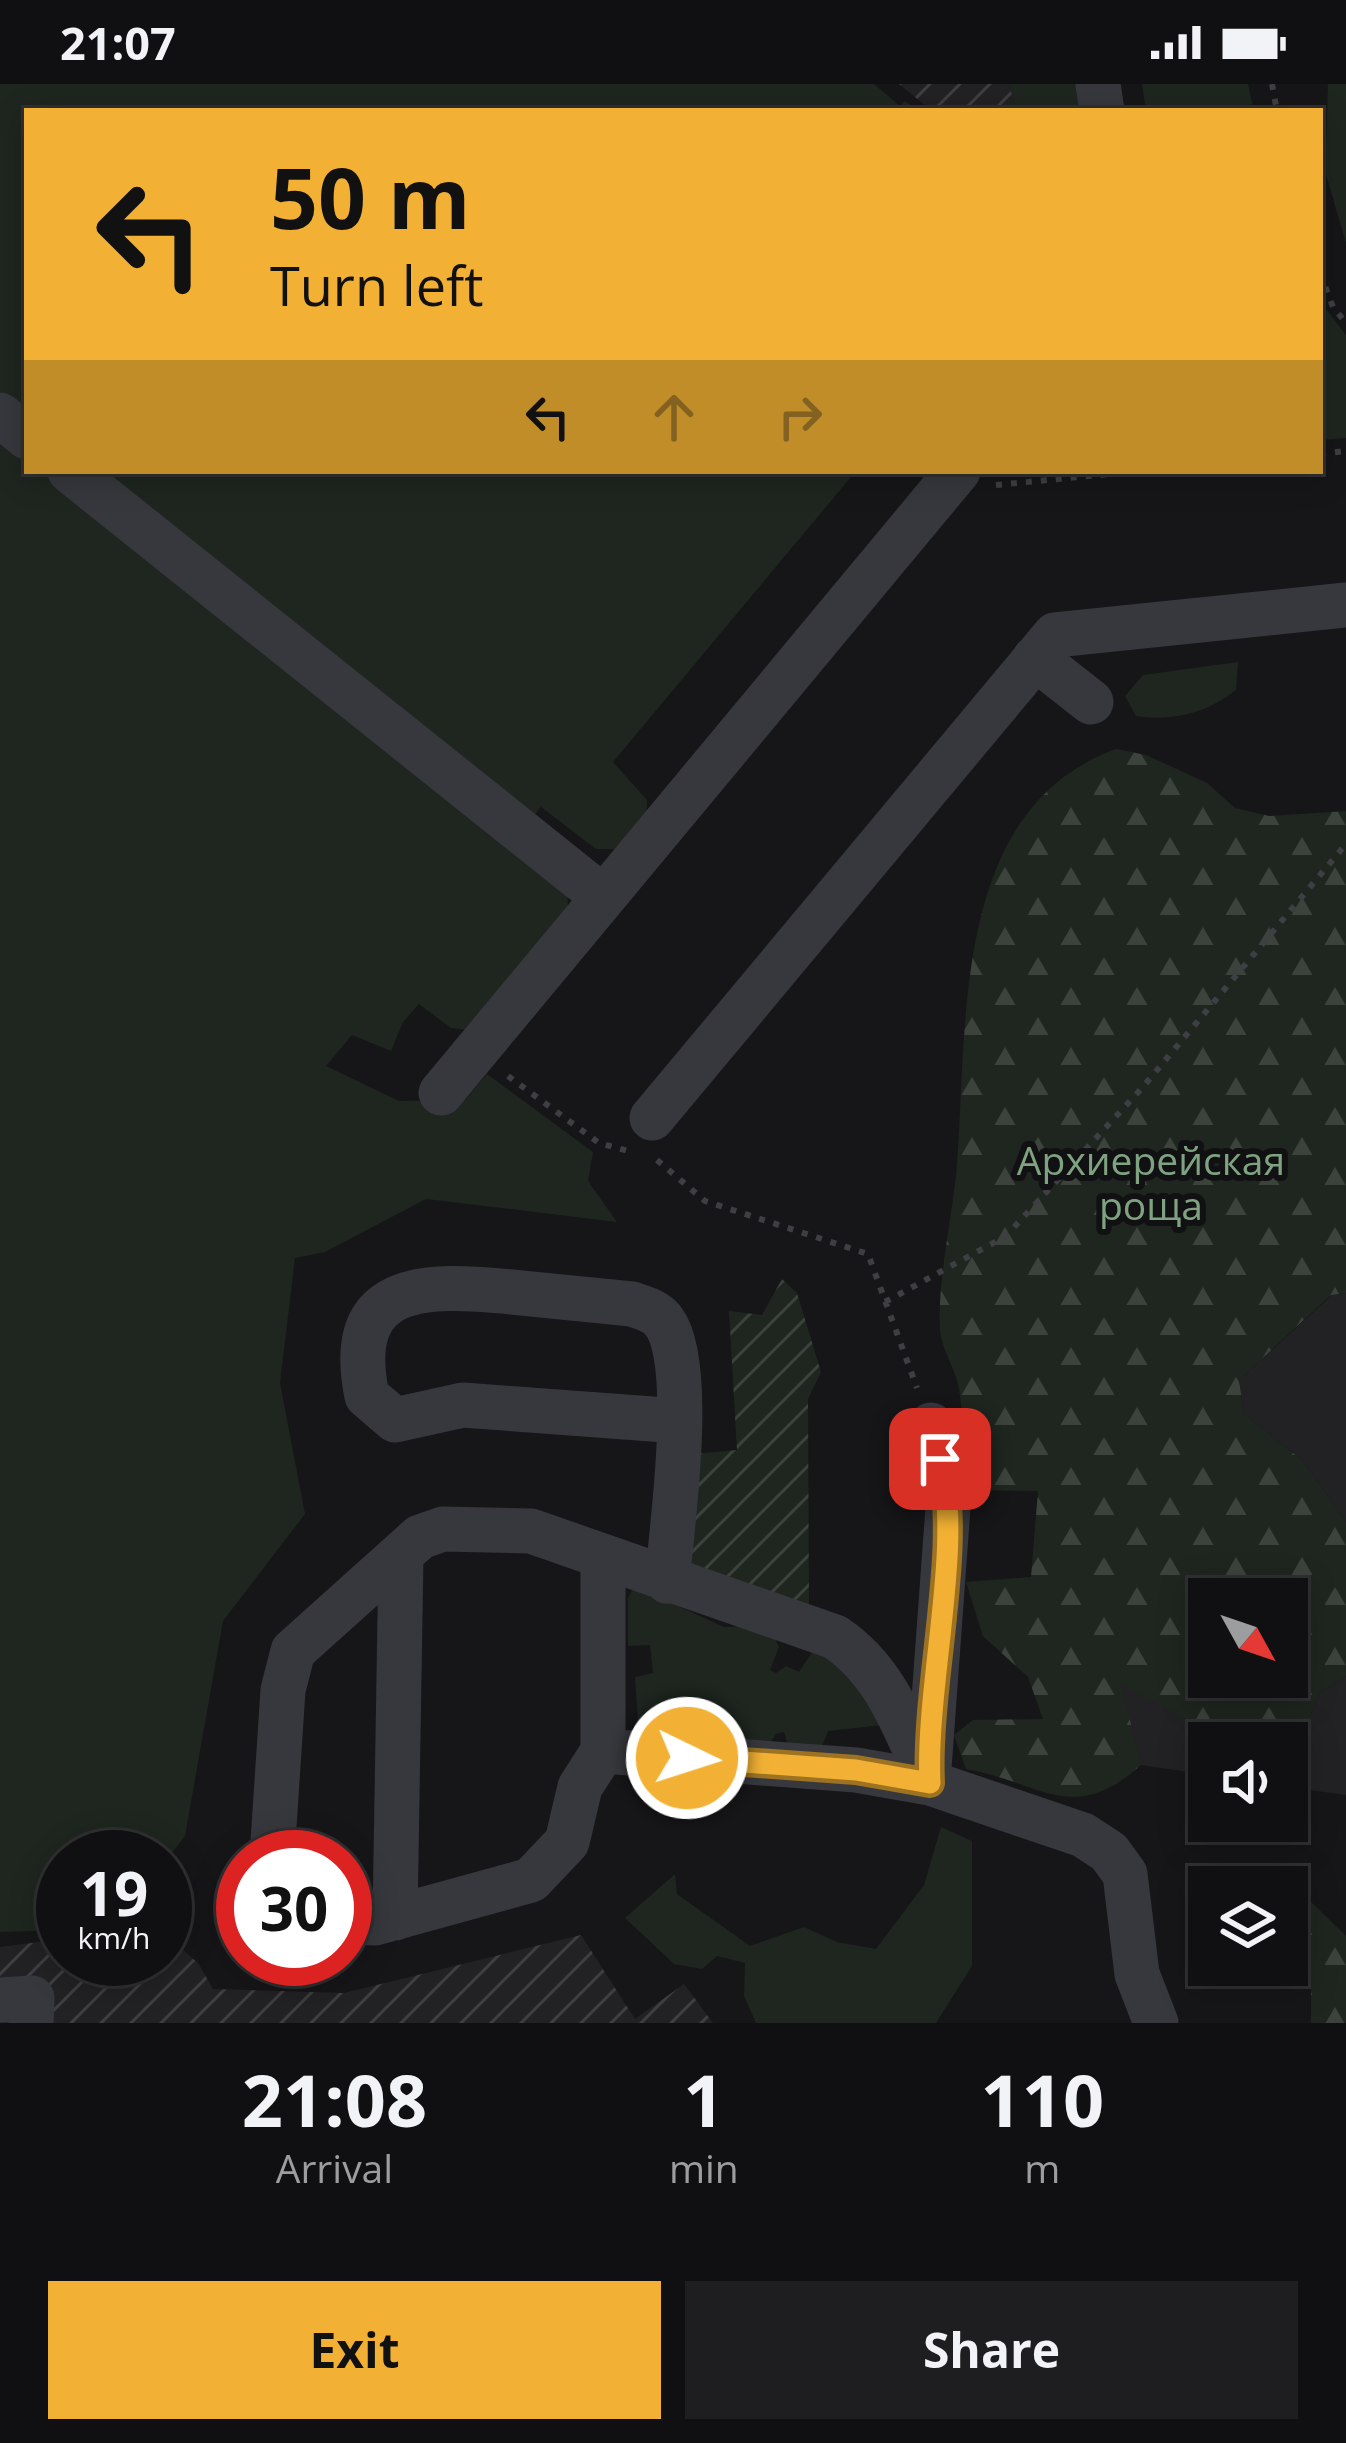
<!DOCTYPE html>
<html lang="en">
<head>
<meta charset="utf-8">
<style>
  body { margin:0; font-family:"Open Sans",sans-serif; background:#1e1e20; color:#f1f3f6; height:100vh; display:flex; flex-direction:column; font-size:45px; white-space:nowrap }
  * { box-sizing:border-box; margin:0 }
  p { font-size:39px; color:#9c9d9f }
  .icon { flex:none; width:66px; height:66px; fill:none; stroke:currentColor; stroke-width:2; stroke-linecap:round; stroke-linejoin:round }
  .map { position:relative; height:1939px; overflow:hidden }
  .side { display:flex; flex-direction:column; background:#101012; flex:1 }
  .side>* { flex:none }
  .top-card { position:absolute; left:24px; top:24px; width:1299px; height:366px; border-radius:0px; box-shadow:0 6px 30px #0003,0 0 0 3px #303032; background:#f2b134; color:#111; overflow:hidden }
  .needle { width:78px; rotate:130deg }
  .buttons { position:absolute; left:1188px; top:1494px; display:grid; gap:24px }
  .buttons a { display:grid; place-items:center; width:120px; height:120px; border-radius:0px; background:#101012; box-shadow:0 6px 30px #0003,0 0 0 3px #303032; font-size:60px }
  .speed { position:absolute; left:36px; top:1746px; display:flex; gap:24px; font-size:60px; font-weight:700; text-align:center }
  .speed>* { display:grid; place-content:center; width:156px; height:156px; border-radius:50%; background:#101012; box-shadow:0 6px 30px #0003,0 0 0 3px #303032; line-height:1 }
  .speed small { font-size:30px; font-weight:400 }
  .speed .limit { border:18px solid #d22; background:#fff; color:#111 }
  .pin { position:absolute; display:grid; place-items:center; width:102px; height:102px; color:#fff; margin:-51px; border-radius:24px; box-shadow:0 6px 18px #0006 }
  .me { position:absolute; width:132px; margin:-66px; rotate:94deg; stroke-linejoin:round; filter:drop-shadow(0 0 9px #0008) }
  .turn { display:flex; align-items:center; gap:42px; height:252px; padding:0 48px; font-size:54px }
  .turn .icon { width:156px; height:156px; stroke-width:2.5 }
  .turn b { display:block; font-size:84px; line-height:102px }
  .lanes { display:flex; align-items:center; height:114px; padding:0 48px; background:#0003; justify-content:center; gap:60px; direction:ltr }
  .lanes .off { opacity:.35 }
  .eta { display:flex; justify-content:space-evenly; align-items:center; height:204px; text-align:center }
  .eta b { font-size:72px; font-weight:700; line-height:84px }
  .action { display:flex; gap:24px; margin-top:auto; padding:24px 48px }
  .action a { flex:1; height:138px; border-radius:0px; background:#f2b134; color:#111; font-size:48px; font-weight:700; line-height:138px; text-align:center }
  .action a+a { background:#1e1e20; color:#f1f3f6 }
  .status { display:flex; justify-content:space-between; align-items:center; height:84px; padding:0 60px; background:#101012; direction:ltr }
  .status svg { height:33px; fill:currentColor }
  .map>svg:first-child { display:block }
  .built { fill:#222225 }
  .industrial { fill:url(#industrial-furrows) }
  .green { fill:#1e261f }
  .forest { fill:url(#forest-firs); fill-rule:evenodd }
  .garden { fill:url(#garden-furrows) }
  .lines { fill:none; stroke-linecap:round; stroke-linejoin:round }
  .path { stroke:#3d3f44; stroke-width:6; stroke-dasharray:6 9; stroke-linecap:butt }
  .minor { stroke:#37383d; stroke-width:45 }
  .route-casing { stroke:#9d7322; stroke-width:30 }
  .route { stroke:#f2b134; stroke-width:21 }
  .labels { text-anchor:middle; stroke-width:12; stroke-linejoin:round; paint-order:stroke }
  .park-label { font-size:39px; fill:#7fa381; stroke:#111113 }
</style>
</head>
<body>
<div class="status"><b>21:07</b><svg viewBox="0 0 49 12"><path d="M0 12V9h3v3zM5 12V6h3v6zM10 12V3h3v9zM15 12V0h3v12zM26 1h20v11H26zM47 4h2v5h-2z"/></svg></div>
<div class="map">
<svg width="1346" height="1939" viewBox="0 0 1346 1939">
  <defs>
    <pattern id="industrial-furrows" width="10" height="10" patternUnits="userSpaceOnUse" patternTransform="scale(3)"><rect width="10" height="10" fill="#222225"/><path d="M-1 1l2-2M0 10L10 0M9 11l2-2" fill="none" stroke="#3f3f43"/></pattern>
    <pattern id="forest-firs" width="22" height="20" patternUnits="userSpaceOnUse" patternTransform="scale(3)"><rect width="22" height="20" fill="#1e261f"/><path d="M5 1l3.5 6h-7zM16 11l3.5 6h-7z" fill="#3c433d"/></pattern>
    <pattern id="garden-furrows" width="10" height="10" patternUnits="userSpaceOnUse" patternTransform="scale(3)"><rect width="10" height="10" fill="#1e261f"/><path d="M-1 1l2-2M0 10L10 0M9 11l2-2" fill="none" stroke="#3c433d"/></pattern>
  </defs>
  <rect width="100%" height="100%" fill="#161618"/>
  <!-- built -->
  <path class="built" d="M1346,1209V1438L1303,1377L1244,1330L1239,1296L1332,1211Z
    M1346,1592V1711L1287,1703V1665L1300,1657L1320,1608Z
    M1120,1599L1231,1659H1209V1691L1141,1681Z"/>
  <!-- industrial -->
  <path class="industrial" d="M899,0H1010L1015,27H932Z
    M581,1851L635,1935L684,1900L713,1939H0V1863L63,1855V1875H165V1859L176,1860L198,1879L213,1905L344,1909Z"/>
  <!-- green -->
  <path class="green" d="M0,0H874L900,22L905,17L919,27H27V387H856L613,678L647,716L646,742L626,765H596L541,723L514,755L566,800L569,831L468,946L451,944L419,920L403,938L391,967L352,951L326,982L399,1017L465,1016L487,990L593,1068L588,1097L617,1138L426,1115L325,1168L295,1174L280,1299L305,1430L223,1537L185,1752L165,1778V1773H63V1846L0,1848Z
    M1010,0H1083L1085,27H1015Z
    M1142,0H1248L1254,27H1146Z
    M1328,0H1346V159L1325,87Z
    M1320,217L1346,251V354L1320,356Z
    M1238,578L1236,606C1204,630 1175,637 1136,632L1125,612L1143,591Z
    M634,1502L724,1543L759,1542L772,1549L779,1563L770,1586L776,1589L786,1582L799,1588L814,1565L848,1575L883,1641L828,1647L820,1668L787,1658L784,1648L776,1650L763,1670L654,1655L638,1639L635,1593L653,1589L650,1561L628,1562V1514Z
    M941,1743L972,1757V1882L936,1939H756L744,1912L745,1879L717,1872L702,1885L674,1880L625,1834L675,1790L677,1810L750,1862L804,1843L837,1858L876,1865L924,1801Z"/>
  <!-- forest -->
  <path class="forest" d="M1116,665L1146,671L1207,699L1235,724L1269,732L1346,727V1209L1331,1211L1239,1296L1244,1330L1303,1377L1346,1438V1592L1320,1608L1300,1657L1287,1665V1659H1231L1121,1600L1141,1681C1072,1742 1044,1699 966,1685L954,1651L973,1636L1043,1635L1028,1593L983,1552L966,1498L1031,1493L1038,1407L963,1406C962,1374 965,1337 959,1305C956,1285 941,1265 940,1245C937,1199 953,1129 957,1081C968,938 951,725 1116,665ZM1209,1515H1287V1593H1209Z
    M1311,1818L1346,1852V1939H1311Z"/>
  <!-- garden -->
  <path class="garden" d="M782,1195L797,1209L821,1288L808,1315L809,1522L684,1481L695,1370L737,1366L729,1227L762,1231Z"/>
  <g class="lines">
    <!-- path -->
    <path class="path" d="M1272,0L1277,27
      M1320,189L1333,223L1346,239
      M1320,370L1346,367
      M996,401L1141,387
      M508,992L599,1059L628,1067
      M657,1076L705,1117L868,1170L917,1304
      M885,1218L1006,1152L1142,1004L1346,760"/>
    <!-- minor -->
    <path class="minor" d="M1098,0L1102,27
      M0,331L27,353
      M70,387L603,813
      M1035,574L1091,618
      M441,1009L958,387
      M652,1034L1055,551L1346,521
      M603,1476V1667L856,1686L930,1699L1083,1751L1109,1768L1125,1790L1137,1890L1156,1939
      M667,1497C672,1444 695,1279 664,1238C657,1227 643,1224 632,1220C592,1216 552,1212 512,1208C426,1200 343,1196 367,1312L395,1336L463,1321L679,1337
      M929,1684L949,1410L931,1341
      M272,1773L283,1606L293,1567L420,1453L443,1445L531,1447L835,1553C887,1588 904,1643 930,1699
      M395,1834L401,1472
      M345,1838L375,1839L531,1796L567,1758L580,1703L603,1667
      M0,1916L32,1914L31,1939"/>
  </g>
  <g class="lines">
    <!-- route casing -->
    <g class="route-casing">
      <path id="route" d="M687,1674L856,1686L930,1699C925,1601 964,1461 940,1375"/>
    </g>
    <!-- route -->
    <use href="#route" class="route"/>
  </g>
  <g class="labels">
    <!-- park labels -->
    <g class="park-label">
      <text x="1151" y="1091">Архиерейская<tspan x="1151" dy="45">роща</tspan></text>
    </g>
  </g>
</svg>
<div class="buttons">
<a><svg class="needle" viewBox="-14 -14 28 28"><path d="M0-13l5 13h-10z" fill="#e53935"/><path d="M0 13l5-13h-10z" fill="#9c9d9f"/></svg></a>
<a><svg class="icon" aria-label="sound" viewBox="0 0 24 24"><path d="M4 9h4l5-4v14l-5-4H4zM17 9q2 3 0 6"/></svg></a>
<a><svg class="icon" aria-label="layers" viewBox="0 0 24 24"><path d="M12 4l9 5-9 5-9-5zM3 14l9 5 9-5"/></svg></a>
</div>
<div class="speed"><div>19<small>km/h</small></div><div class="limit">30</div></div>
<div class="pin" style="left:940px;top:1375px;background:#d93025"><svg class="icon" aria-label="arrive" viewBox="0 0 24 24"><path d="M6 21V4h12l-3 4 3 4H6"/></svg></div>
<svg class="me" style="left:687px;top:1674px" viewBox="-20 -20 40 40"><circle r="17" fill="#f2b134" stroke="#fff" stroke-width="3"/><path d="M0-11L8 9 0 5-8 9z" fill="#fff"/></svg>
<div class="top-card">
<div class="turn"><svg class="icon" aria-label="left" viewBox="0 0 24 24"><path d="M17 20v-9H6M10 6l-5 5 5 5"/></svg><div><b>50 m</b>Turn left</div></div>
<div class="lanes"><svg class="icon" aria-label="left" viewBox="0 0 24 24"><path d="M17 20v-9H6M10 6l-5 5 5 5"/></svg><svg class="icon off" aria-label="ahead" viewBox="0 0 24 24"><path d="M12 20V5M6 11l6-6 6 6"/></svg><svg class="icon off" aria-label="right" viewBox="0 0 24 24"><path d="M7 20v-9h11M14 6l5 5-5 5"/></svg></div>
</div>
</div>
<section class="side">
<div class="eta">
<div><b>21:08</b><p>Arrival</p></div>
<div><b>1</b><p>min</p></div>
<div><b>110</b><p>m</p></div>
</div>
<div class="action"><a>Exit</a><a>Share</a></div>
</section>
</body>
</html>
